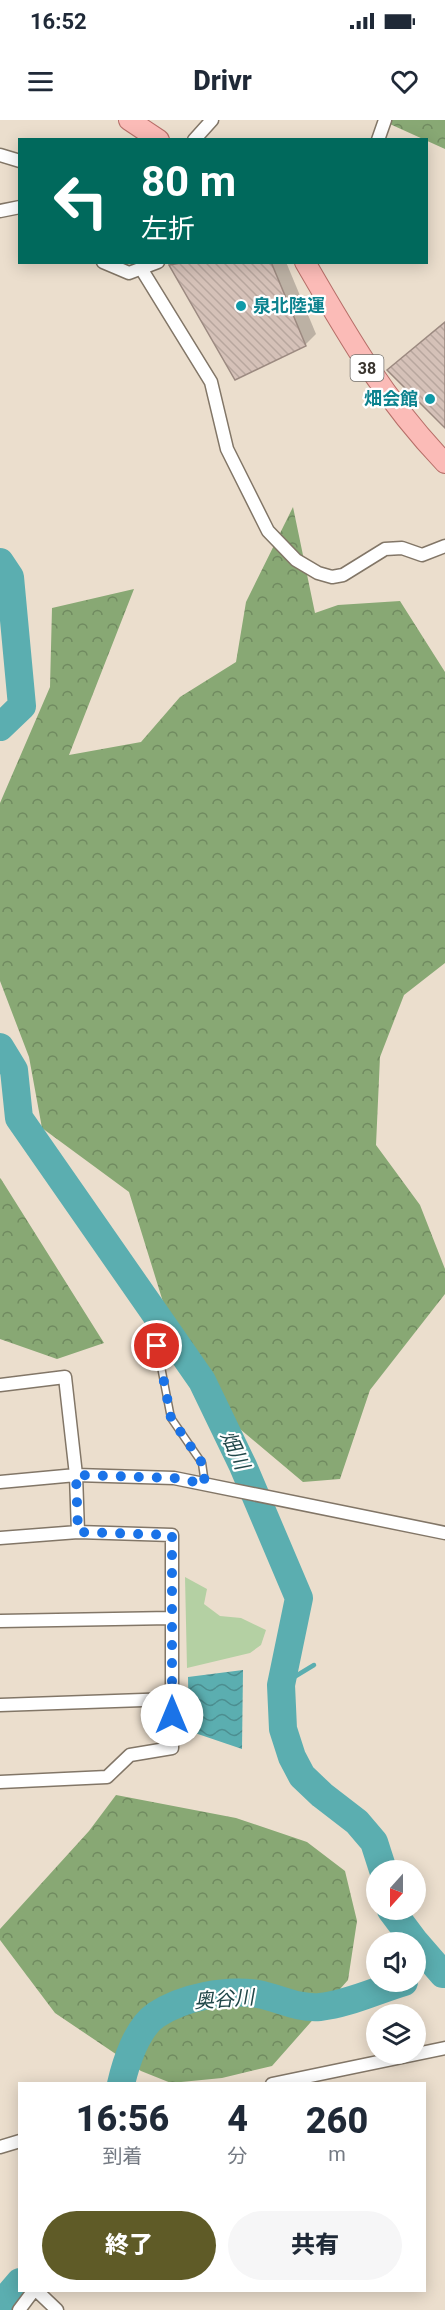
<!DOCTYPE html>
<html lang="ja">
<head>
<meta charset="utf-8">
<style>
  body { margin:0; font-family:Roboto,"Noto Sans JP",sans-serif; background:#f6f6f7; color:#1f2937; height:100vh; display:flex; flex-direction:column; font-size:22px; white-space:nowrap }
  * { box-sizing:border-box; margin:0 }
  p { font-size:20px; color:#747a83 }
  .icon { flex:none; width:33px; height:33px; fill:none; stroke:currentColor; stroke-width:2; stroke-linecap:round; stroke-linejoin:round }
  .map { position:relative; flex:1; overflow:hidden }
  .drawer { position:absolute; left:18px; top:1962px; width:408px; height:210px; display:flex; flex-direction:column; background:#fff; border-radius:0px; box-shadow:0 3px 15px #0003 }
  .drawer>* { flex:none }
  .banner { position:absolute; left:18px; top:18px; width:410px; height:126px; border-radius:0px; box-shadow:0 3px 15px #0003; background:#00695c; color:#fff; overflow:hidden }
  .needle { width:39px; rotate:201deg }
  .fabs { position:absolute; left:366px; top:1740px; display:grid; gap:12px }
  .fabs a { display:grid; place-items:center; width:60px; height:60px; border-radius:50%; background:#fff; box-shadow:0 3px 15px #0003; font-size:30px }
  .pin { position:absolute; display:grid; place-items:center; width:51px; height:51px; color:#fff; margin:-26px; border:3px solid #fff; border-radius:50%; box-shadow:0 2px 6px #0007 }
  .me { position:absolute; width:66px; margin:-33px; rotate:0deg; stroke-linejoin:round; filter:drop-shadow(0 0 4px #0008) }
  .turn { display:flex; align-items:center; gap:21px; height:126px; padding:0 24px; font-size:27px }
  .turn .icon { width:78px; height:78px; stroke-width:2.5 }
  .turn b { display:block; font-size:42px; line-height:51px }
  .eta { display:flex; justify-content:space-evenly; align-items:center; height:102px; text-align:center }
  .eta b { font-size:36px; font-weight:800; line-height:42px }
  .cta { display:flex; gap:12px; margin-top:auto; padding:12px 24px }
  .cta a { flex:1; height:69px; border-radius:36px; background:#5f5b27; color:#fff; font-size:24px; font-weight:800; line-height:69px; text-align:center }
  .cta a+a { background:#f6f6f7; color:#1f2937 }
  .status { display:flex; justify-content:space-between; align-items:center; height:42px; padding:0 30px; background:#fff; direction:ltr }
  .status svg { height:16px; fill:currentColor }
  header { display:flex; justify-content:space-between; align-items:center; height:78px; padding:0 24px; background:#fff; font-size:27px; font-weight:800 }
  .map>svg:first-child { display:block }
  .forest { fill:url(#forest-crowns) }
  .park { fill:#b4d0a3 }
  .water { fill:url(#water-waves) }
  .shadow { fill:#0003 }
  .lines { fill:none; stroke-linecap:round; stroke-linejoin:round }
  .stream { stroke:#5baeb0; stroke-width:4.5 }
  .river { stroke:#5baeb0; stroke-width:28 }
  .building { fill:url(#building-back-hatch); stroke:#9c8a81; stroke-width:1.5 }
  .service-casing { stroke:#827667; stroke-width:9 }
  .minor-casing { stroke:#827667; stroke-width:15 }
  .primary-casing { stroke:#b66e68; stroke-width:22 }
  .service { stroke:#fff; stroke-width:6 }
  .minor { stroke:#fff; stroke-width:12 }
  .primary { stroke:#fbbbb7; stroke-width:20 }
  .route { stroke:#1a73e8; stroke-width:10; stroke-dasharray:0 18 }
  .culture-dot { fill:#0f9aa8; stroke:#fff; stroke-width:2 }
  .labels { text-anchor:middle; stroke-width:4.5; stroke-linejoin:round; paint-order:stroke }
  .shield { fill:#fff; stroke:#74716d; stroke-width:1.5 }
  .shield-label { font-size:16px; font-weight:bold; fill:#39342e }
  .culture-label { font-size:18px; font-weight:bold; fill:#0d838f; stroke:#fff; text-anchor:start }
  .water-label { font-size:20px; font-style:italic; fill:#204749; stroke:#fff }
</style>
</head>
<body>
<div class="status"><b>16:52</b><svg viewBox="0 0 49 12"><path d="M0 12V9h3v3zM5 12V6h3v6zM10 12V3h3v9zM15 12V0h3v12zM26 1h20v11H26zM47 4h2v5h-2z"/></svg></div>
<header><svg class="icon" aria-label="menu" viewBox="0 0 24 24"><path d="M4 6h16M4 12h16M4 18h16"/></svg>Drivr<svg class="icon" aria-label="heart" viewBox="0 0 24 24"><path d="M12 20l-8-8c-3-5 5-10 8-4 3-6 11-1 8 4z"/></svg></header>
<div class="map">
<svg width="445" height="2190" viewBox="0 0 445 2190">
  <defs>
    <pattern id="forest-crowns" width="20" height="18" patternUnits="userSpaceOnUse" patternTransform="scale(1.5)"><rect width="20" height="18" fill="#88a874"/><path d="M2 6a3 3 0 1 1 6 0M12 15a3 3 0 1 1 6 0" fill="none" stroke="#708a60"/></pattern>
    <pattern id="water-waves" width="16" height="10" patternUnits="userSpaceOnUse" patternTransform="scale(1.5)"><rect width="16" height="10" fill="#5baeb0"/><path d="M0 5q4-4 8 0t8 0" fill="none" stroke="#4c8e90"/></pattern>
    <pattern id="building-back-hatch" width="6" height="6" patternUnits="userSpaceOnUse" patternTransform="scale(1.5)"><rect width="6" height="6" fill="#d5c1b8"/><path d="M-1 5l2 2M0 0l6 6M5-1l2 2" fill="none" stroke="#b8a69e"/></pattern>
  </defs>
  <rect width="100%" height="100%" fill="#ebdecd"/>
  <!-- forest -->
  <path class="forest" d="M381,0H445V29Z
    M293,387L315,493L338,485L400,481L445,552V843L404,875L380,937L376,1025L420,1085L445,1149V1174L370,1270L340,1359L303,1362L189,1266L129,1072L42,1008L29,937L0,861V683L50,567L52,488L134,469L69,635L141,622L180,577L236,542L246,482Z
    M0,1058L1,1059L104,1223L57,1239L0,1219Z
    M116,1675L236,1698L307,1722L345,1751L357,1801L348,1860L272,1946L222,1958L171,1963L141,1951L55,1893L0,1820V1809L89,1711Z"/>
  <!-- park -->
  <path class="park" d="M185,1457L207,1469L204,1484L220,1496L241,1498L266,1510L261,1525L250,1533L187,1548Z"/>
  <!-- water -->
  <path class="water" d="M243,1550L242,1629L189,1611L188,1557Z"/>
  <!-- shadow -->
  <path class="shadow" d="M175,142H286L316,214L305,225L171,146Z"/>
  <g class="lines">
    <!-- stream -->
    <path class="stream" d="M281,1565L314,1545"/>
    <!-- river -->
    <path class="river" d="M0,442L10,457L22,586L0,607
      M0,927L14,950L19,998L202,1261L243,1346L299,1478L281,1565L283,1609L292,1637L302,1656L322,1675L357,1702L374,1722L383,1750
      M391,1790L415,1822
      M416,1823L443,1854
      M121,1964C126,1942 137,1908 156,1895C183,1877 226,1869 258,1874C279,1878 298,1889 320,1887C348,1884 377,1870 404,1862
      M0,2185L20,2162"/>
  </g>
  <!-- building -->
  <path class="building" d="M187,142H271L306,226L235,260L169,145Z
    M445,202V308L387,250Z"/>
  <g class="lines">
    <!-- service casing -->
    <g class="service-casing">
      <path id="service" d="M157,1226L171,1298L202,1343L205,1364"/>
    </g>
    <!-- minor casing -->
    <g class="minor-casing">
      <path id="minor" d="M194,20L212,0
        M378,20L385,0
        M0,35L20,41
        M0,91L20,87
        M103,142L129,153L158,142
        M142,150L211,262L227,329L268,411L296,440L318,453L332,457L343,455L385,429L402,428L422,435L445,426
        M0,1265L65,1257L76,1355L78,1412
        M0,1362L76,1355L174,1358L445,1413
        M0,1418L78,1412L172,1415V1628L130,1635L107,1657L0,1662
        M0,1501L171,1498
        M0,1585L172,1579
        M272,1964L445,1928
        M0,2027L20,2021
        M36,2170L57,2190
        M19,2190L34,2170"/>
    </g>
    <!-- primary casing -->
    <g class="primary-casing">
      <path id="primary" d="M129,0L159,20
        M305,142C349,218 384,279 445,343"/>
    </g>
    <!-- service -->
    <use href="#service" class="service"/>
    <!-- minor -->
    <use href="#minor" class="minor"/>
    <!-- primary -->
    <use href="#primary" class="primary"/>
  </g>
  <g class="lines">
    <!-- route -->
    <path class="route" d="M157,1226L171,1298L202,1343L205,1364L174,1358L76,1355L78,1412L172,1415V1595"/>
  </g>
  <!-- markers -->
  <g class="culture-dot">
    <circle cx="241" cy="186" r="6"/>
    <circle cx="430" cy="279" r="6"/>
  </g>
  <g class="labels">
    <!-- shield labels -->
    <rect class="shield" x="350.5" y="235" width="33" height="26" rx="4.5"/>
    <g class="shield-label">
      <text x="367" y="254">38</text>
    </g>
    <!-- culture labels -->
    <g class="culture-label">
      <text x="253" y="192">泉北陸運</text>
      <text x="418" y="285" text-anchor="end">畑会館</text>
    </g>
    <!-- water labels -->
    <g class="water-label">
      <text transform="translate(235 1330) rotate(65)" y="7">畑川</text>
      <text transform="translate(224 1879) rotate(-4)" y="7">奥谷川</text>
    </g>
  </g>
</svg>
<div class="fabs">
<a><svg class="needle" viewBox="-14 -14 28 28"><path d="M0-13l5 13h-10z" fill="#e53935"/><path d="M0 13l5-13h-10z" fill="#747a83"/></svg></a>
<a><svg class="icon" aria-label="sound" viewBox="0 0 24 24"><path d="M4 9h4l5-4v14l-5-4H4zM17 9q2 3 0 6"/></svg></a>
<a><svg class="icon" aria-label="layers" viewBox="0 0 24 24"><path d="M12 4l9 5-9 5-9-5zM3 14l9 5 9-5"/></svg></a>
</div>
<div class="pin" style="left:157px;top:1226px;background:#d93025"><svg class="icon" aria-label="arrive" viewBox="0 0 24 24"><path d="M6 21V4h12l-3 4 3 4H6"/></svg></div>
<svg class="me" style="left:172px;top:1595px" viewBox="-20 -20 40 40"><circle r="19" fill="#fff"/><path d="M0-13L10 11 0 6-10 11z" fill="#1a73e8"/></svg>
<div class="banner">
<div class="turn"><svg class="icon" aria-label="left" viewBox="0 0 24 24"><path d="M17 20v-9H6M10 6l-5 5 5 5"/></svg><div><b>80 m</b>左折</div></div>
</div>
<section class="drawer">
<div class="eta">
<div><b>16:56</b><p>到着</p></div>
<div><b>4</b><p>分</p></div>
<div><b>260</b><p>m</p></div>
</div>
<div class="cta"><a>終了</a><a>共有</a></div>
</section>
</div>
</body>
</html>
